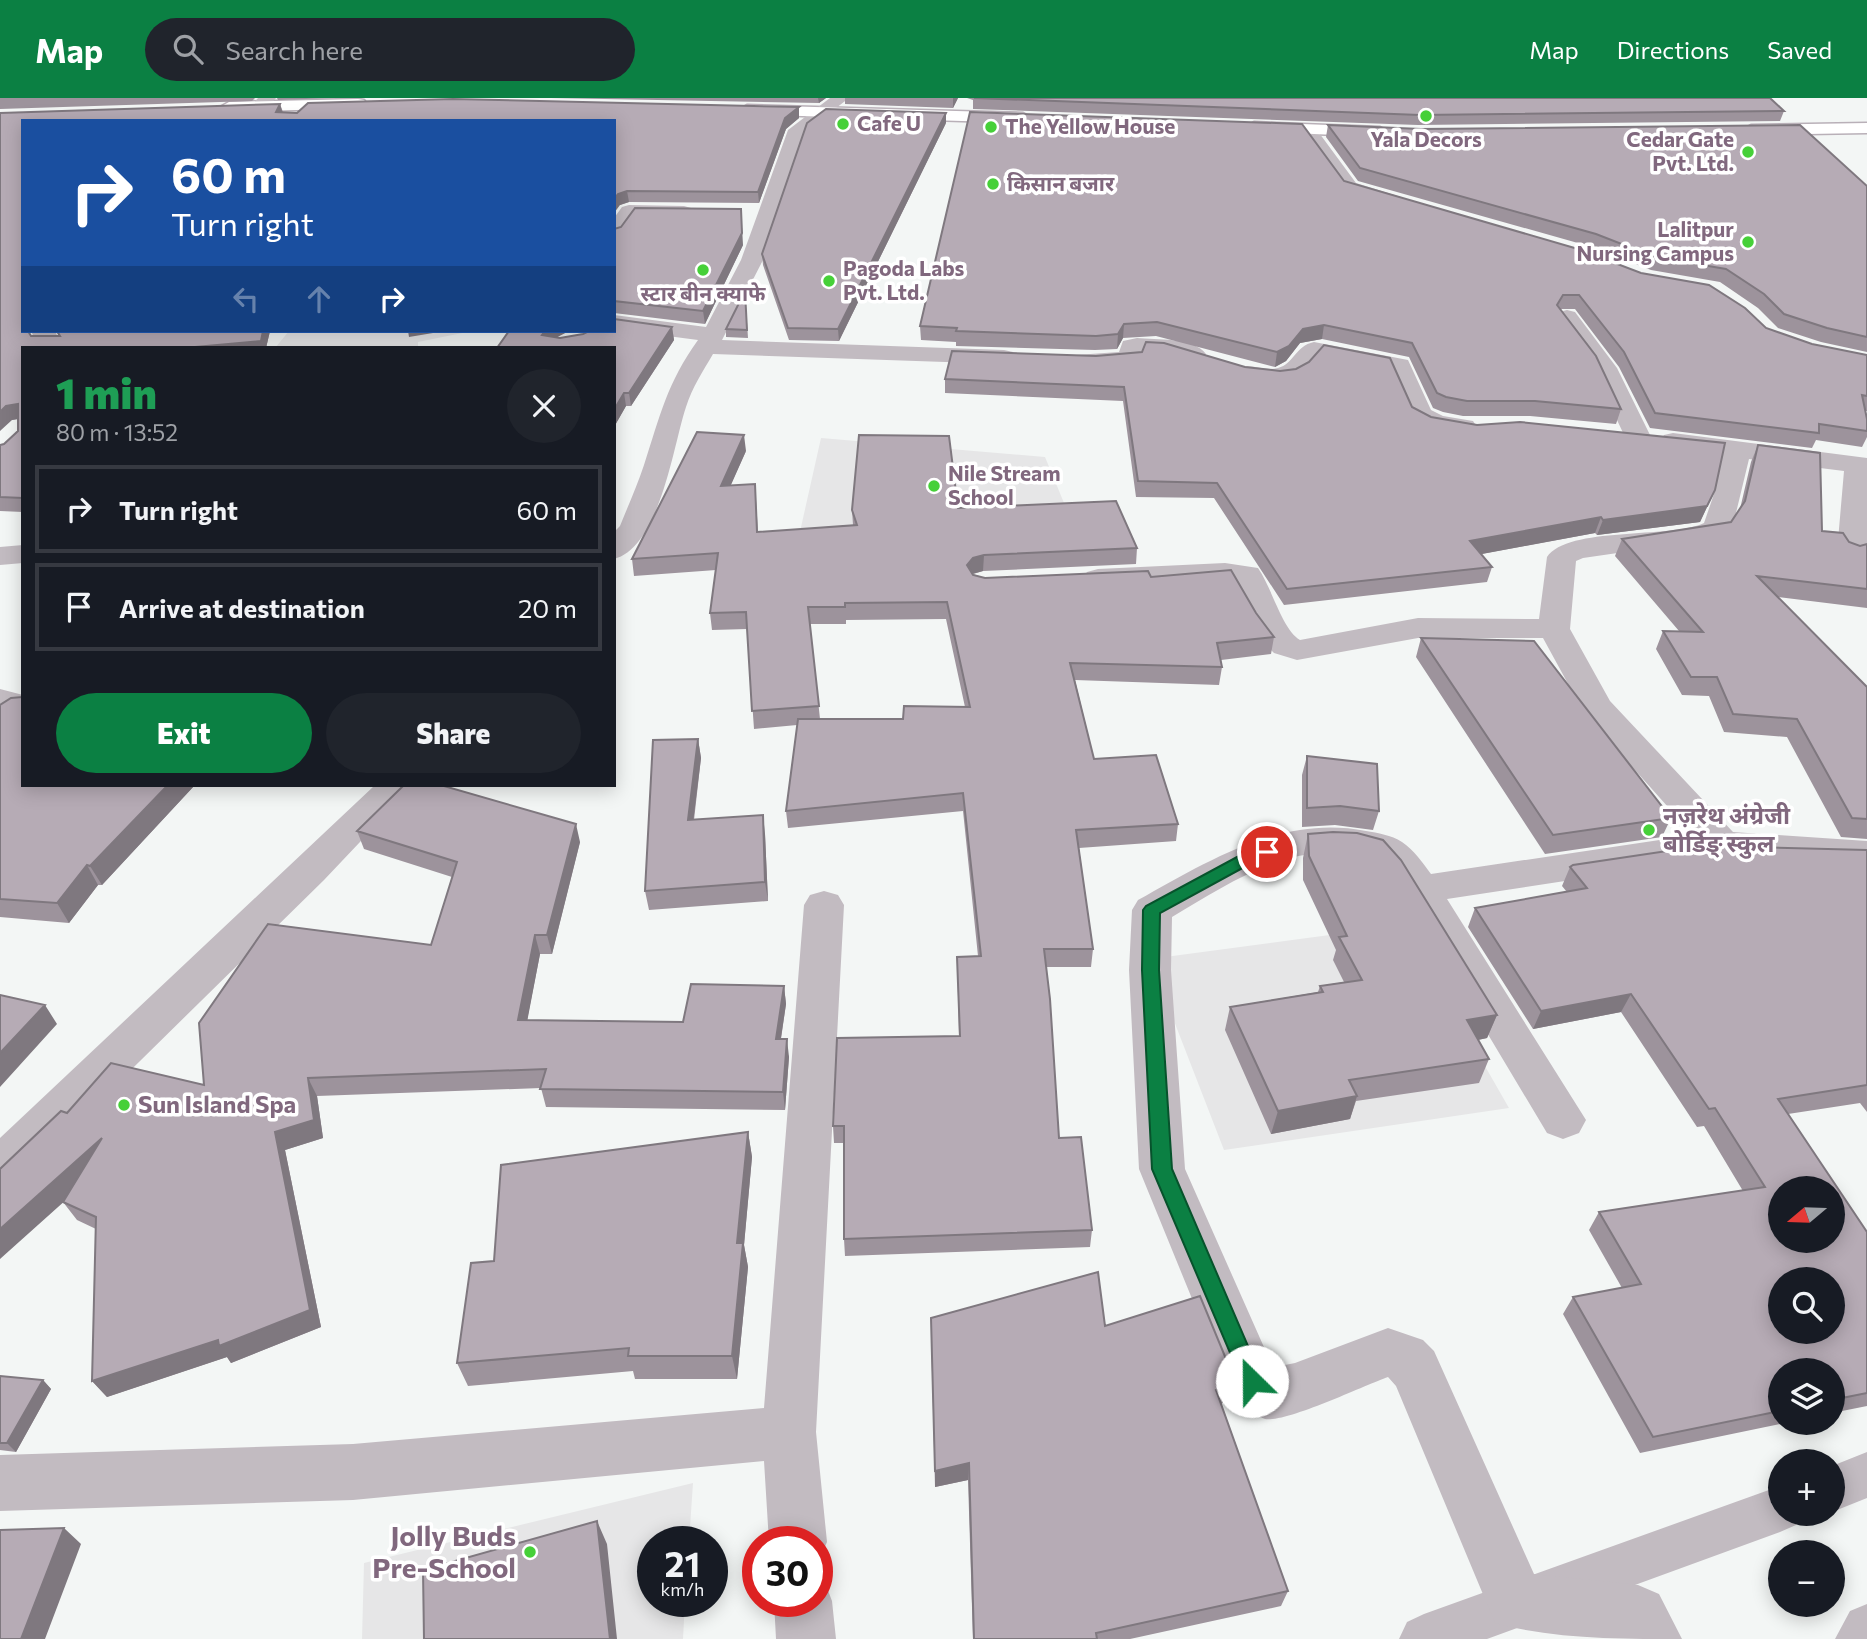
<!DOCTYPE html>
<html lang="en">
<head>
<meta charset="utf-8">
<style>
  body { margin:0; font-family:Commissioner,"Noto Sans Devanagari",sans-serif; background:#20242c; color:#f1f3f6; height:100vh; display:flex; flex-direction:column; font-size:26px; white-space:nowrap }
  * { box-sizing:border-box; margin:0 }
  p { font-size:23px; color:#9ea1a6 }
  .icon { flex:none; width:38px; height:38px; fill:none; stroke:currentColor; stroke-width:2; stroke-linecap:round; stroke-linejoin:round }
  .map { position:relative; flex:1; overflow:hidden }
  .panel { position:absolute; left:21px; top:248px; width:595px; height:441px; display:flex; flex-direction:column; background:#171b24; border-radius:0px; box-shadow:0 4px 18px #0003 }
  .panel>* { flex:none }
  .banner { position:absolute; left:21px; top:21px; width:595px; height:214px; border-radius:0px; box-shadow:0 4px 18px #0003; background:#1a4fa0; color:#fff; overflow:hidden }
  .needle { width:46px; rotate:251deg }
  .controls { position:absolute; left:1768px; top:1078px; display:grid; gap:14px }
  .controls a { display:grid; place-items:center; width:77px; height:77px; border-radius:50%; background:#171b24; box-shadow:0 4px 18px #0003; font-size:35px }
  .speed { position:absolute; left:637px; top:1428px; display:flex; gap:14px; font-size:35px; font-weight:700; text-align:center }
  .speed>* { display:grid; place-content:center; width:91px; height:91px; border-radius:50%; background:#171b24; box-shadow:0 4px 18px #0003; line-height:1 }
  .speed small { font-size:18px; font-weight:400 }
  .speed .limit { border:10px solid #d22; background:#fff; color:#111 }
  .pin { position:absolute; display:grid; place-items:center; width:60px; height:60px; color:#fff; margin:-30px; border:4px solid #fff; border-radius:50%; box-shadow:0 2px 7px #0007 }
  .me { position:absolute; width:77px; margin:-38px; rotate:337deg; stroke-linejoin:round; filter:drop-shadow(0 0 5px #0008) }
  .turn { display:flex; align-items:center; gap:24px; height:147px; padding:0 35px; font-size:32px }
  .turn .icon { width:91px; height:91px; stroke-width:2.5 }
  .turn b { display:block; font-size:49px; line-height:60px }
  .lanes { display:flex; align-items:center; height:66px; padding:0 35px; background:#0003; justify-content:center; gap:35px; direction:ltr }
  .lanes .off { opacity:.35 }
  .round { display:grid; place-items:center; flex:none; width:74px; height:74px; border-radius:37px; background:#20242c }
  .summary { display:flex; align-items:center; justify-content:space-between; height:119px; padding:0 35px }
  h1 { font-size:42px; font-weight:800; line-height:52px; color:#1e9e55 }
  .button { display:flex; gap:14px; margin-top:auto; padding:14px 35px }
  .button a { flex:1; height:80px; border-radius:42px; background:#0b8043; color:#fff; font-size:28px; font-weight:800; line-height:80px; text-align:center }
  .button a+a { background:#20242c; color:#f1f3f6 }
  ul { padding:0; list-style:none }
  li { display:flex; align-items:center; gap:21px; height:88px; margin:0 14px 10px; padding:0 21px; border:4px solid #363941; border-radius:0px }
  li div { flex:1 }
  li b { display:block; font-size:26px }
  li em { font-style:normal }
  header { display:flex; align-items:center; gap:42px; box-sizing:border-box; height:98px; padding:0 35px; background:#0b8043; color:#fff }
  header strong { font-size:33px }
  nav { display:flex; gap:38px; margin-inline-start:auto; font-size:24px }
  .search { width:490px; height:63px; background:#20242c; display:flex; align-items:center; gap:18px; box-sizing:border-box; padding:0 24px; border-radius:38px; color:#9ea1a6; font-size:26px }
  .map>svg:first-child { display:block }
  .built { fill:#e6e6e7 }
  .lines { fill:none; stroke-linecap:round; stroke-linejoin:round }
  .secondary-casing { stroke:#b9b0b8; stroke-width:3 }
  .lane { fill:#c2bbc1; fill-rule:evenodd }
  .street { fill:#c2bbc1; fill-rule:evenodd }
  .secondary { fill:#fff; fill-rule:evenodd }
  .wall { fill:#9d939c; fill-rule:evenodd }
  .shaded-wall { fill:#7f787f }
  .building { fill:#b6abb5; stroke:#7f787f; stroke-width:2; fill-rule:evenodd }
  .route { fill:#0b8043; stroke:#07532c; stroke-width:2 }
  .poi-dot { fill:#46d038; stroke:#fff; stroke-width:2.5 }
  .labels { text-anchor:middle; stroke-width:7; stroke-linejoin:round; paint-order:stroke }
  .far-poi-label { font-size:21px; font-weight:bold; fill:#81687e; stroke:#fff; text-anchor:start }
  .poi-label { font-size:24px; font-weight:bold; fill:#81687e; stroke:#fff; text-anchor:start }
  .near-poi-label { font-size:28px; font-weight:bold; fill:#81687e; stroke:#fff; text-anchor:end }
</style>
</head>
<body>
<header>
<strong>Map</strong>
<div class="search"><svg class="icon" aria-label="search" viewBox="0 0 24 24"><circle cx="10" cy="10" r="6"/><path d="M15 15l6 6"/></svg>Search here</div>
<nav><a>Map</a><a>Directions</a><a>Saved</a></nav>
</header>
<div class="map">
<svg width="1867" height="1541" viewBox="0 0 1867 1541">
  <rect width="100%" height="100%" fill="#f3f6f5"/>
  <!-- built -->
  <path class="built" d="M289,233H472L418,244V250H275Z
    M821,340L1045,359L1069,417L797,447Z
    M1404,827L1509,1010L1224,1052L1150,861Z
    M693,1385L689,1444H653V1503H685L683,1541H362L364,1465Z"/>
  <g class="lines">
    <!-- secondary casing -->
    <g class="secondary-casing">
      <path id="secondary" d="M358,1L364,2L367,6L364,10L229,14L220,9L229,4Z
        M747,7L1023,15L1032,20L1023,25L741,16L738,12Z
        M1254,24L1380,29L1389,34L1380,39L1248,33L1245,29Z
        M1867,25V35L1751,37L1742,32L1751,27Z"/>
    </g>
    <!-- lane -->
    <path class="lane" d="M1867,1354V1400L1832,1414V1368Z
      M1780,1388V1416H1801L1796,1427L1780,1434L1487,1541H1399L1407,1524L1424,1516Z
      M1867,1506V1541H1835L1850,1513Z"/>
    <!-- street -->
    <path class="street" d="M258,0H276L266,12L260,13L251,8Z
      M830,0H849L805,34L763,162L722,242L1004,252L1013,254L1016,259L1013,264L1004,266L713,256C703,273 692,290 686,309C673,348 660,449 614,461V434L620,428C628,408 637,388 644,367C660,318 667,285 698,242L614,231V217L706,229L741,162L788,32Z
      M1308,27L1314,28L1356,85L1401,99L1404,103L1401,107L1394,109L1342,93L1299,32Z
      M629,107L684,108L691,110L694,114L691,118L684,120L635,119L621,139L614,141V120L622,109Z
      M1567,212L1575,214L1617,270L1651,339L1647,345L1638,347L1629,345L1625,339L1593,271L1555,219L1559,214Z
      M31,233H55L63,250H39Z
      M1137,240C1156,242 1194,239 1206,256L1203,261L1194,263L1143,255L1140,265C1120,270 1096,272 1076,267L1073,262L1076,257L1119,254L1123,243Z
      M1314,244L1408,262L1431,312L1443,318L1473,323L1477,329L1473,335C1452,340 1430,331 1411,322L1389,272L1317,259C1295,290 1272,288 1238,279L1235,274L1238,269C1252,265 1265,274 1278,270C1294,266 1295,248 1314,244Z
      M1673,335L1867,360V454L1862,460L1852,463L1842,460L1837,454L1844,373L1749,361L1735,419L1721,440L1583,460L1576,463L1570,531L1610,603L1733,734L1867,743V769L1722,759L1447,801L1586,1022L1579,1035L1563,1041L1547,1035L1407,801C1398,787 1388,768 1372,760C1366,757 1358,757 1351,756C1285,746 1227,787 1172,819L1171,872L1185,1071L1271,1265L1275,1269L1295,1265L1388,1230L1423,1242L1434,1253L1534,1476L1638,1487L1659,1496L1682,1541C1622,1541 1552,1541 1495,1525L1396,1288L1388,1279C1365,1287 1286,1325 1265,1321C1253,1317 1243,1309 1233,1301L1139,1071L1129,872L1132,812L1138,802C1208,763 1283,716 1366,733C1378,735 1391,737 1402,744C1414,752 1422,764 1431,776L1693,737L1584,615L1543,540H1418L1297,562L1274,555L1266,547L1255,531L1237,484L1098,489L1087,486L1083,480L1087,474L1098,471L1225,465L1258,470C1272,490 1282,531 1300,542L1418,520L1539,521L1547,459C1568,428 1670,441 1704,425L1714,396L1722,357L1664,349L1660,343L1664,337Z
      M23,447V465L0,467V449Z
      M0,591L23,597V617L0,611Z
      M374,688H413L324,782L17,1084L0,1090V1040Z
      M824,793L838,797L844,807L816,1334L827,1444L818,1464L817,1444H769L764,1363L353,1402L0,1413V1357L353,1346L764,1310L804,807L810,797Z
      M817,1479L824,1482L832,1503L836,1541H776L774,1503H817Z"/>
    <!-- secondary -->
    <use href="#secondary" class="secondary"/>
  </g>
  <!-- wall -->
  <path class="wall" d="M0,0H255L252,3L0,11Z
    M277,0H334L278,2Z
    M551,0H826L819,5Z
    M845,0H958L953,10L845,6Z
    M967,0H1770L1784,13L1780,23L1418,27L973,11V2Z
    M280,6L283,14L297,15L799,9V20L786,31L759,105L629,104L620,107L23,23V233L29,234L31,238H59L56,233H270L266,250H23V414L0,413V347L4,346L18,333V321L12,322L0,15Z
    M946,25L839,243L789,242L763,167L762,156Z
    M1328,27L1867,88V254L1821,244L1778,230L1758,210L1720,184L1651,172L1592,149L1358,83L1326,39Z
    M1344,83L1812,246L1867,257V313H1865L1867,321V339L1862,349L1816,342L1812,350L1650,330L1619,269L1575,211H1561L1621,311L1616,326L1530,318H1463L1443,314L1433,310L1409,259L1322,241L1300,245L1286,263L1275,269L1156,238L1123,240L1117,251L1095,252L956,248V244L921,242L920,228Z
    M614,131L743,147L705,226L614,215Z
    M745,193L748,240L726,239V231Z
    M672,229L674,242L631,308H626L614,329V250L509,233H569L556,239L560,240Z
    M1245,269L1412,309L1431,319L1715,392L1700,424L1597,437L1595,435L1481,456L1492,469L1487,484L1284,507L1214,400L1136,399L1123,303L945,295V281Z
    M1758,347L1822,433L1860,448L1867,446V510L1778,499L1867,589V741L1841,739L1787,639L1724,634L1709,598L1682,597L1656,551L1663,533H1679L1615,458L1622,441L1731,424L1740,411L1751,364Z
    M746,353L730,388L755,386L758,434L853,427L852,412L958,410L1137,450L1136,466L983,473L973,476L985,480L1151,479L1256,515L1274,539L1271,556L1221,562L1222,569L1219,587L1075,582L1094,661L1178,726L1176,743L1079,750L1093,851L1091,869H1046L1059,1040L1092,1132L1090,1149L845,1158L844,1141V1045H834L833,1028L959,938L957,859L978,858L963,713L788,730L786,713L797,627L754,631L747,531L712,532L710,515L716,472L634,478L632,461ZM946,521L965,609L903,621H820L810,526H846V522Z
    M1421,540L1671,720L1662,739L1545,756L1416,559Z
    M0,607L194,688L102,787H98L69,825L0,819Z
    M698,641L701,660L694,722L765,736L768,803L649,812L645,793Z
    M1307,658L1379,713L1373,732L1335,727L1302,729V677Z
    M357,733L580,744L552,856H540L527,922L683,924L784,888L786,906L781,941L789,959L785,1012L546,1009L541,990L317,998L323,1040L285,1052L321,1229L231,1265L227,1259L107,1299L92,1283L96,1131L77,1122L63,1104L67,1015L204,987L431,847L452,779L364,751Z
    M1308,736L1497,917L1487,940L1478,942L1489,961L1479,985L1356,1003L1350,1021L1271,1036L1225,932L1230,909L1318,894L1320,888L1344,884L1333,862L1336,852L1303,782V760Z
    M1716,748L1867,752V1014L1860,1005L1788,1016L1867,1134V1308L1832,1315V1272H1780V1325H1785L1640,1355L1563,1216L1573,1199L1622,1190L1589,1132L1599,1114L1743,1093L1704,1028L1697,1029L1621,914L1533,931L1468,829L1475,810L1567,794L1562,788L1570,769Z
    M748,1034L752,1059L744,1147L748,1169L737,1281H635L633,1273L468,1288L457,1265L494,1163Z
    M1105,1228L1236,1285L1231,1302L1221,1305L1288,1493L1281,1508L1130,1541H973L968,1382L935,1389L931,1237Z
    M0,1278L43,1282L51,1291L16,1354L0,1352Z"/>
  <!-- shaded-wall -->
  <path class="shaded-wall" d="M818,0H826L819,5Z
    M953,0H958L953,10Z
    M280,6L283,17L276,14Z
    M799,9V20L786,31L759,105L758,94L785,20Z
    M946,15V25L839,243L838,231Z
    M627,93L629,104L620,107L614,115V101L618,96Z
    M741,111L743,147L705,226L703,213Z
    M1124,226L1123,240L1117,251L1118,236Z
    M1324,227L1322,241L1300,245L1286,263L1275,269L1277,254L1303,231Z
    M672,229L674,242L631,308L629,295Z
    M263,233H270L266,250H184Z
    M408,233H445L409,239Z
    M545,233H569L550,243L542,237Z
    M624,295L626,308L614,329V312Z
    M18,306L23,320L12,322L0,333V314L6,308Z
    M744,337L746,353L723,405L721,388Z
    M1715,392L1700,424L1597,437L1603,422Z
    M1601,419L1595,435L1466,459L1470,443Z
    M984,457L983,473L972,476L967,467L973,460Z
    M698,641L701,660L691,741L688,722Z
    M167,688H194L102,787L90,768Z
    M763,717L765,736L768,803L765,784Z
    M576,726L580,744L552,856L547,837Z
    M87,767L98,787L69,825L57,805Z
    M535,837L540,856L524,940L518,922Z
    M784,888L786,906L778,959L776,941Z
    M1631,896L1621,914L1533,931L1541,913Z
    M45,907L57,926L0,989V955Z
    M1497,917L1487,940L1458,946L1467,922Z
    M787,941L789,959L785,1012L783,994Z
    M308,980L317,998L323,1040L285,1052L321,1229L231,1265L227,1259L107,1299L92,1283L275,1034Z
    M1357,998L1350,1021L1271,1036L1278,1013Z
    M748,1034L752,1059L744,1147L748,1169L737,1281L732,1258L737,1145Z
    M102,1040L115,1058L0,1161V1131Z
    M43,1282L51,1291L16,1354L7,1345Z
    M1236,1285L1231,1302L1211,1309L1216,1292Z
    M969,1365L968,1382L935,1389V1373Z
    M597,1423L607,1446L617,1541H610Z
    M64,1430L81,1446L45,1541H21Z"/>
  <!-- building -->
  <path class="building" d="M974,0H1770L1784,13L1420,17Z
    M453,1L799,9L785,20L758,94L627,93L618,96L614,101V23H23V233H28L31,238H60L57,233H263L261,243L184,250H23V400L0,399V347L4,346L18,333V306L6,308L0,314V15L280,6L276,14L297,15L308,5Z
    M826,11L946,15L838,231L788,230L762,156L807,25Z
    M970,14L1302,26L1344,83L1578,151L1641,175L1709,187L1745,210L1766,230L1812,246L1867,257V298L1862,297L1867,321V333L1819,326V335L1655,315L1624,254L1579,197H1563L1557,207L1596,258L1621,311L1535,303H1467L1446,299L1437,295L1412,245L1324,227L1303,231L1289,248L1277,254L1157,224L1124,226L1118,236L1096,238L956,233L957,230L920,228Z
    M1328,27L1421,31L1800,27L1867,88V239L1827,230L1784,216L1764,196L1726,171L1655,159L1596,136L1360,70Z
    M635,110L741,111L742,135L703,213L614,203V131L621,129Z
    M745,193L747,232L726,231Z
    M614,221L672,229L629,295H624L614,312V250H497L509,233H545L542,237L560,240L583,236L589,233H614Z
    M1146,244L1164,245L1245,269L1280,273L1296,271L1309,264L1324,247L1390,260L1412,309L1431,319L1477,327L1520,324L1725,345L1715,392L1707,408L1603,422L1601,419L1470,443L1492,469L1287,491L1217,385L1138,383L1124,289L945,281L952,253L1096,258L1142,254Z
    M697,334L744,337L721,388L755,386L757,434L857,427L852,412L859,337L949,338L958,410L1116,403L1137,450L984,457L973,460L967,467L973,477L985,480L1148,473L1151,479L1231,472L1256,515L1274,539L1217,545L1222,569L1070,565L1094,661L1156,657L1178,726L1076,732L1093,851H1044L1050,901L1059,1040L1081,1039L1092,1132L844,1141V1028H833L837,940L960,938L957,859L981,858L963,695L786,713L798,621H903L904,608L970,609L947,504L845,505V509H808L819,608L752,613L746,514L710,515L718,455L632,461Z
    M1758,347L1820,355L1822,433L1843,435L1849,444L1860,448L1867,446V491L1757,478L1867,589V721L1852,720L1797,621L1733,616L1717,579H1691L1663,533L1703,534L1622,441L1731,424L1745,403Z
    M1421,540L1534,543L1671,720L1553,737Z
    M22,599L23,688H167L90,768L87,767L57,805L0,801V607L11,600Z
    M698,641L688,722L763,717L765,784L645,793L653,642Z
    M1307,658L1377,666L1379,713L1340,708L1307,710Z
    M403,688H444L576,726L547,837H535L518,922L683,924L691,886L784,888L776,941H787L783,994L540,991L546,971L308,980L314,1022L275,1034L310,1212L219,1248L218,1242L92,1283L96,1119L63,1104L102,1040L0,1131V1071L61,1013L67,1015L111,965L204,987L199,925L268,826L431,847L457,764L357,733Z
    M1333,734L1357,735L1383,742L1401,762L1497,917L1467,922L1489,961L1349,982L1357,998L1278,1013L1230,909L1323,894L1320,888L1362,882L1339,839L1347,838L1309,758L1308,736Z
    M1714,746L1716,748L1867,752V987L1778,1001L1867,1134V1295L1832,1302V1272H1780V1313L1653,1339L1573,1199L1641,1186L1599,1114L1765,1089L1715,1010L1709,1011L1631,896L1541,913L1475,810L1587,790L1570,769L1573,767ZM1780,1090H1832V1143H1780ZM1780,1181H1832V1234H1780Z
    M0,897L45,907L0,955Z
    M748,1034L737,1145H743L732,1258H628L629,1250L457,1265L471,1165L494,1163L501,1067Z
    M1098,1174L1105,1228L1200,1198L1236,1285L1216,1292L1288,1493L1096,1535L1097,1541H974L969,1365L935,1373L931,1220Z
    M0,1278L43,1282L7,1345H0Z
    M597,1423L610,1541H424L423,1472Z
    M64,1430L21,1541H0V1432Z"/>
  <!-- route -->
  <path class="route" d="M1267,749L1273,750L1275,754L1273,758L1248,767L1160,815L1159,872L1172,1071L1263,1283L1260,1290L1252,1293L1245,1290L1152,1071L1142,872L1143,812L1146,808L1237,759Z"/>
  <!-- markers -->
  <g class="poi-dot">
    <circle cx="1426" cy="18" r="7"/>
    <circle cx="843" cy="26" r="7"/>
    <circle cx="991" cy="29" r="7"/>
    <circle cx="1748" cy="54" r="7"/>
    <circle cx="993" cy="86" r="7"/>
    <circle cx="1748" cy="144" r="7"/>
    <circle cx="703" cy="172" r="7"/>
    <circle cx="829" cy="183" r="7"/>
    <circle cx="934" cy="388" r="7"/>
    <circle cx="1649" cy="732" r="7"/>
    <circle cx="124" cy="1007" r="7"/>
    <circle cx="530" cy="1454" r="7"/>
  </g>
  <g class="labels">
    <!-- far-poi labels -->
    <g class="far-poi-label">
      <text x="857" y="33">Cafe U</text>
      <text x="1005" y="36">The Yellow House</text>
      <text x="1426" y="49" text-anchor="middle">Yala Decors</text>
      <text x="1734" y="49" text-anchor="end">Cedar Gate<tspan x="1734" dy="24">Pvt. Ltd.</tspan></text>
      <text x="1007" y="93">किसान बजार</text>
      <text x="1734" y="139" text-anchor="end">Lalitpur<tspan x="1734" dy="24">Nursing Campus</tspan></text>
      <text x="843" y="178">Pagoda Labs<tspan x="843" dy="24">Pvt. Ltd.</tspan></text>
      <text x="703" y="203" text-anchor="middle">स्टार बीन क्याफे</text>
      <text x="948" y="383">Nile Stream<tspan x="948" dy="24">School</tspan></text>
    </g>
    <!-- poi labels -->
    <g class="poi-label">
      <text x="1663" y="726">नज़रेथ अंग्रेजी<tspan x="1663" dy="28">बोर्डिङ् स्कुल</tspan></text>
      <text x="138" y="1015">Sun Island Spa</text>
    </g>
    <!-- near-poi labels -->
    <g class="near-poi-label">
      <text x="516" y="1448">Jolly Buds<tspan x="516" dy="32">Pre-School</tspan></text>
    </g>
  </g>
</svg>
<div class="controls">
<a><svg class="needle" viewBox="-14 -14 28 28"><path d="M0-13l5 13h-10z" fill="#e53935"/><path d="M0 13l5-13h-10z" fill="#9ea1a6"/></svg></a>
<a><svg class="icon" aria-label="search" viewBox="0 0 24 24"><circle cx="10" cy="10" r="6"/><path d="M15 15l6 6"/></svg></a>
<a><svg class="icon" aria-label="layers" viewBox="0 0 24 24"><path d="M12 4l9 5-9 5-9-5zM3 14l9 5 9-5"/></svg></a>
<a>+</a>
<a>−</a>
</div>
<div class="speed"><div>21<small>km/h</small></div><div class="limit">30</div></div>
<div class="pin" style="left:1267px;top:754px;background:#d93025"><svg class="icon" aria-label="arrive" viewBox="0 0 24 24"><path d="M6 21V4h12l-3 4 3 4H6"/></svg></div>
<svg class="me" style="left:1252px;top:1283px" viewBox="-20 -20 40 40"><circle r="19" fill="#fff"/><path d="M0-13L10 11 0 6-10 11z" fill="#0b8043"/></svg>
<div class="banner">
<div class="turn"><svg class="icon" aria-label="right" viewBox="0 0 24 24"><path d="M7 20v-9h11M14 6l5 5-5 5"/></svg><div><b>60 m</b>Turn right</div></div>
<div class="lanes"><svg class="icon off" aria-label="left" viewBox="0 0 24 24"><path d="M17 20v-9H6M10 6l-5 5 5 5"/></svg><svg class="icon off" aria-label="ahead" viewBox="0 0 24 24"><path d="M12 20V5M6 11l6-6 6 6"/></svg><svg class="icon" aria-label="right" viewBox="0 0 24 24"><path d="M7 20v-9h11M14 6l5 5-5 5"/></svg></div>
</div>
<section class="panel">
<div class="summary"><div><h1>1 min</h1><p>80 m · 13:52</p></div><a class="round"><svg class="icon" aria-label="close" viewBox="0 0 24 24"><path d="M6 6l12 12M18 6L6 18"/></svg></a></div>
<ul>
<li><svg class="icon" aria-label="right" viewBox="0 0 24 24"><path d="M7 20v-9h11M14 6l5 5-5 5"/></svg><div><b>Turn right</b></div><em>60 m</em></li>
<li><svg class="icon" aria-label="arrive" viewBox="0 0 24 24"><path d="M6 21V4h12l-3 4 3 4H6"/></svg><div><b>Arrive at destination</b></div><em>20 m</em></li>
</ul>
<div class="button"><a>Exit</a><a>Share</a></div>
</section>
</div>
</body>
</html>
